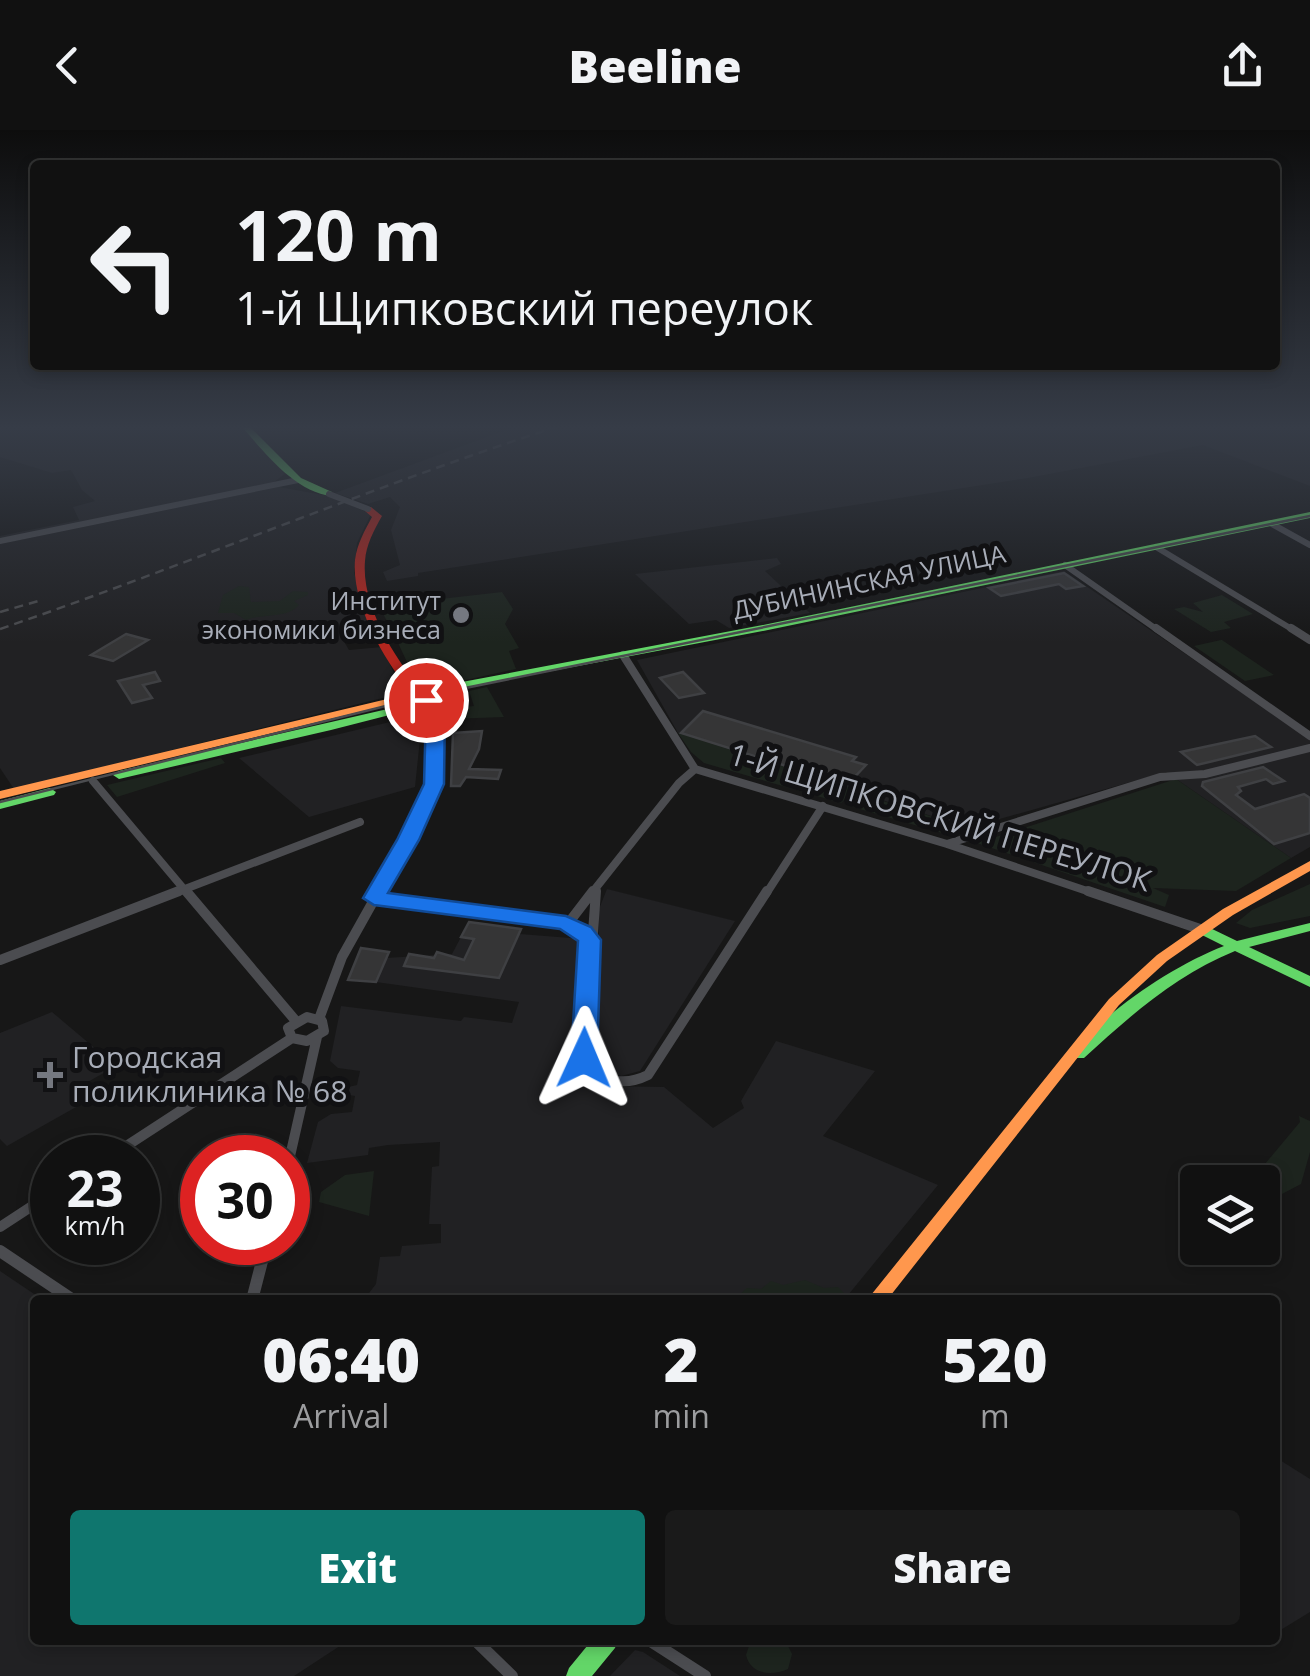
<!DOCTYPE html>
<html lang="en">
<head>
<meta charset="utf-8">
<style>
  body { margin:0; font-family:"Open Sans",sans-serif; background:#1a1a1a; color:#f1f3f6; height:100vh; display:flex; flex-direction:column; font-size:38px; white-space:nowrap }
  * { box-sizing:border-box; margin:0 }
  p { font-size:32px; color:#9c9d9f }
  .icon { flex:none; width:55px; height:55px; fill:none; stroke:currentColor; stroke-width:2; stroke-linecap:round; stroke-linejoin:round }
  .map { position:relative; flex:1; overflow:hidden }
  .side { position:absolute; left:30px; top:1165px; width:1250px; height:350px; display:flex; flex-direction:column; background:#111; border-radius:10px; box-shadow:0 5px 15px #0003,0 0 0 2px #303131 }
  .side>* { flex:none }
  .guide { position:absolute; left:30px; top:30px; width:1250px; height:210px; border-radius:10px; box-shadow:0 5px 15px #0003,0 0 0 2px #303131; background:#111; color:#f1f3f6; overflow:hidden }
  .buttons { position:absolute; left:1180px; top:1035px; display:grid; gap:20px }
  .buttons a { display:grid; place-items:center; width:100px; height:100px; border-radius:10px; background:#111; box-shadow:0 5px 15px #0003,0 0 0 2px #303131; font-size:50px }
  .speed { position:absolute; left:30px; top:1005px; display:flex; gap:20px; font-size:50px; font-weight:700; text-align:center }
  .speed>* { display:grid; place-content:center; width:130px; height:130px; border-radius:50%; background:#111; box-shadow:0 5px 15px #0003,0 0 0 2px #303131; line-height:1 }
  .speed small { font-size:25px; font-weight:400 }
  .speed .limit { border:15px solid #d22; background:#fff; color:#111 }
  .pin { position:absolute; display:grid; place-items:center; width:85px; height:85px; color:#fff; margin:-42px; border:5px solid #fff; border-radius:50%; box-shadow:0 2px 10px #0007 }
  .me { position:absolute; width:110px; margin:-55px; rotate:1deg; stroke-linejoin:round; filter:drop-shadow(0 0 8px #0008) }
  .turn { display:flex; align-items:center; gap:35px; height:210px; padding:0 40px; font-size:45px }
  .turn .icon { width:130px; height:130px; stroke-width:2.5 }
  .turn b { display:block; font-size:70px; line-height:85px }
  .eta { display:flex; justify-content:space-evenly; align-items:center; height:170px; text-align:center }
  .eta b { font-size:60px; font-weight:800; line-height:70px }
  .action { display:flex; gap:20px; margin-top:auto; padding:20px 40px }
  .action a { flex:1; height:115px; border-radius:10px; background:#0f766e; color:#fff; font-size:40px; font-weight:800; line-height:115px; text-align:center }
  .action a+a { background:#1a1a1a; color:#f1f3f6 }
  header { display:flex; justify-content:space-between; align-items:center; height:130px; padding:0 40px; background:#111; font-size:45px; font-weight:800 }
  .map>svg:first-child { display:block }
  .built { fill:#212123 }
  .green { fill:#1d241e }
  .building { fill:#353536; stroke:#3f4043; stroke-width:2.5 }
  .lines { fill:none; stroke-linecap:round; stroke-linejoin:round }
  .street-far3 { stroke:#4b4c50; stroke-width:6 }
  .street-far2 { stroke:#4b4c50; stroke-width:8 }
  .street-far1 { stroke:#4b4c50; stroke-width:10 }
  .street { stroke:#4b4c50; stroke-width:12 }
  .fast { fill:#63d668; fill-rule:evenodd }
  .slow { fill:#ff974d; fill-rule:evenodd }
  .jam { fill:#b3261e; fill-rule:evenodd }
  .tram { stroke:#4b4c4f; stroke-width:2.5 }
  .rail { stroke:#4b4c4f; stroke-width:2.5; stroke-dasharray:9 6; stroke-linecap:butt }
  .street-bridge { stroke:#4b4c50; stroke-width:6 }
  .route { fill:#1a73e8; stroke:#114b97; stroke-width:2.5 }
  .poi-dot { fill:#757880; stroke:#111113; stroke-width:4 }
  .labels { text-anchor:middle; stroke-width:10; stroke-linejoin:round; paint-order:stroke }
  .far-street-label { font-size:25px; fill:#a8adb8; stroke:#111113 }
  .far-poi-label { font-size:25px; fill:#a8adb8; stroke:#111113; text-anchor:end }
  .street-label { font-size:30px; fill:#a8adb8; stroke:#111113 }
  .poi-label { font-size:30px; fill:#a8adb8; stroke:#111113; text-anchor:start }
</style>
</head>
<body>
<header><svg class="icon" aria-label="back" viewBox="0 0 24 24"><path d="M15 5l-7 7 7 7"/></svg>Beeline<svg class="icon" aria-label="share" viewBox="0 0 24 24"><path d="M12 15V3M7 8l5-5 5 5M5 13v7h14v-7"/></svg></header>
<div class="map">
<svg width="1310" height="1546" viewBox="0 0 1310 1546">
  <rect width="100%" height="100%" fill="#171717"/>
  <!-- built -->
  <path class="built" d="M0,297H244L285,344L271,354L0,410V406L79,390L73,377L95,371L82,360L71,340L52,343L0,327Z
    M514,297H1310V356L1203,315L1028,348L418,443V446L387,451L383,442L400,435L391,400L400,377L390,367L368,374L335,363Z
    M279,357L329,366L371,384L357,413L354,443L374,503L342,508L349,520L382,517L403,563L14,659L0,638V414Z
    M777,428L781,434L765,441L810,483L729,498L716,490L689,494L635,444Z
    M1064,441L1310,609V717L1291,728L1166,642L968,698L678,603L637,530Z
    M415,586L422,590L415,657L309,687L239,628Z
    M607,759L735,791L640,941L621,946L601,938L597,932L599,779Z
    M469,792L521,799L520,804L583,809L579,820L574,919L559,929L596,956L664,957L713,998L744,978L741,971L776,911L875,941L823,1006L938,1055L844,1170H370L366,1167L376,1154L380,1127L400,1126L402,1116L441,1113V1094H429L432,1037L439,1036L440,1012L388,1015L369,1018L368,1025L307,1033L318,992L331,984L352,982L355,966L343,964L344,958L357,955L360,941L338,938L330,931L341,876L461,891L464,887L512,893L519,872L376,852L386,828L452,824Z
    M52,882L116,936L86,953L108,959L7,1016L0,1009V903Z
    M0,1141L43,1170H35V1510H349L294,1546H0Z
    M1275,1327L1310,1349V1482L1279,1501L1275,1497Z
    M635,1520L643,1522L680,1546H610Z"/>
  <!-- green -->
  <path class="green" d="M239,456L249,457L251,472L280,471L293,461L308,462V465L294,471L299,475C287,489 264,483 246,490L234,483H218L223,465Z
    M502,462L513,479L505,494L519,518L509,521L516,539L420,560L392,500L400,497L397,492L388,493L379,476Z
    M1222,465L1253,484L1224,492L1231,498L1211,502L1174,479L1184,477L1203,482L1193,473Z
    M1221,510H1222L1274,545L1245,551L1194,516Z
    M487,557L504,587L451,589L450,579L474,576L469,561Z
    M678,603L855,659L841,673L704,633L691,622Z
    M221,628L225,633L117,667L107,655Z
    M1176,649L1291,728L1236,761L1153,758L1169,765L1165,777L977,713Z
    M864,665L968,698L942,703L853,677Z
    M1310,754V786L1250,798L1236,793L1252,780Z
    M1299,986L1310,991V1022L1301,1054L1263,1074V1055L1269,1048L1265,1034L1300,992Z
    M374,1041L369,1086L319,1072L321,1062L345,1045Z
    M805,1150L824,1158L838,1157L845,1164L840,1170H739L738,1166L747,1158L761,1159L771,1151L783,1155Z
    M751,1510H785L792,1524L788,1539C772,1546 751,1545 746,1525Z"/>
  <!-- building -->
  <path class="building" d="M1064,443L1083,456L1066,459L1059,454L1001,466L989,458Z
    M126,504L148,510L113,531L91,525Z
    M155,542L160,551L143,555L152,568L132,573L118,551Z
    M683,542L704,563L679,568L660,548Z
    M703,581L856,627L852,631L866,635L847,655L681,603Z
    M482,601L479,619L469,639L501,640L498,649L466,647L460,656H451L453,603Z
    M1255,606L1271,617L1197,635L1181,622Z
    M1263,637L1284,651L1273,654L1266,649L1238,657L1241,661L1236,665L1255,679L1304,664L1310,668V703L1274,714L1202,656L1203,652Z
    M469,792L521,799L499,848L404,836L409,824L434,828L437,822L464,830L474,809L461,807Z
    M361,818L389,822L376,852L348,850Z"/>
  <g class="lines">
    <!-- street-far3 -->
    <path class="street-far3" d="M1272,394L1310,415
      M0,411L298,350
      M1156,417L1295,501
      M1065,435L1159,501"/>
    <!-- street-far2 -->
    <path class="street-far2" d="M1156,498L1310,606
      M1291,498L1310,510
      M623,525L695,639
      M695,639L947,714L1096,764
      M93,651L188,764
      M947,714L1160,647L1205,644L1310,618
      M172,764L360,692
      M378,764L434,655L435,581L425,570
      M591,764L679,653L695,639
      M596,764V760
      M766,764L823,676"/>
    <!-- street-far1 -->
    <path class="street-far1" d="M186,761L295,890
      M596,761L584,928C598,952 624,957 648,945L767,761
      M1088,761L1203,800
      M374,768L558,794L570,791L593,761
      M565,793L590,810
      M0,830L179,761
      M307,887L322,891L324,901L307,911L292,908L288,898Z
      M319,889L342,827L379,761
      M108,1028L292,908
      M288,1035L317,907
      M0,1097L52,1063"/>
    <!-- street -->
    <path class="street" d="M0,1121L73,1170
      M252,1170L267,1112
      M475,1510L512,1546
      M649,1510L705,1546"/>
    <!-- fast -->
    <path class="fast" d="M242,297H250L301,348L332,362V366C295,362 266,324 242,297Z
      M1310,382V388L768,500L446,561L440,558L446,555L768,494Z
      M432,562L436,563V567L413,579L331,600L119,649L113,645L119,641L405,575Z
      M50,658L56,662L54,665L0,679V671Z
      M1310,793V801L1249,817L1310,846V857L1235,821C1176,845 1131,885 1084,928H1074L1071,924C1106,881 1172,836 1224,816L1198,803L1196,800L1198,797H1208L1237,811Z
      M592,1510H618L615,1518L592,1546H566L569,1538Z"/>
    <!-- slow -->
    <path class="slow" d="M446,555L452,558L450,560L0,669V661Z
      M1310,731V741L1233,785L1167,831L1119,875L887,1170H867L1109,869L1157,825L1223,779Z"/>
    <!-- jam -->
    <path class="jam" d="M365,377H371L382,386C374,400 366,415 365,431C361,478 398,533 427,567L425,569H417C387,537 351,475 355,430C357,414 365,400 372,387L365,381Z"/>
    <!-- tram -->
    <path class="tram" d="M0,672L426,566L1310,386"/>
    <!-- rail -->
    <path class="rail" d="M0,482L42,470
      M0,499C187,435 368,358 556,297"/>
    <!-- street-bridge -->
    <path class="street-bridge" d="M329,364L368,379"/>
  </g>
  <!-- sky -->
  <linearGradient id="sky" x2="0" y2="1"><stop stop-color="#0d0d0d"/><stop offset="0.58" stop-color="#363c47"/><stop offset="1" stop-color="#363c47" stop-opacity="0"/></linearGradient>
  <rect width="1310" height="513" fill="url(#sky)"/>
  <!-- route -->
  <path class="route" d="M426,564L432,566L445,581L444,654L419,710L388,763L566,786L591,797L601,810L597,928L593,934H575L571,928L578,811L560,799L374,775L363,768L397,710L424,654L426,582L416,570Z"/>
  <!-- markers -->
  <g class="poi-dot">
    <circle cx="461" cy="485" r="10"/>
    <path d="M45 930h10v10h10v10h-10v10h-10v-10h-10v-10h10z"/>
  </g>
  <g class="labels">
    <!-- far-street labels -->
    <g class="far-street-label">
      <text transform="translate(869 452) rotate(-12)" y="9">ДУБИНИНСКАЯ УЛИЦА</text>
    </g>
    <!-- far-poi labels -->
    <g class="far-poi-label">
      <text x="441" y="480">Институт<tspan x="441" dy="29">экономики бизнеса</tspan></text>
    </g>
    <!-- street labels -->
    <g class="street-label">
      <text transform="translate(940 688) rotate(17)" y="10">1-Й ЩИПКОВСКИЙ ПЕРЕУЛОК</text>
    </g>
    <!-- poi labels -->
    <g class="poi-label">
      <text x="72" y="938">Городская<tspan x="72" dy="34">поликлиника № 68</tspan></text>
    </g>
  </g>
</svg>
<div class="buttons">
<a><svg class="icon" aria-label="layers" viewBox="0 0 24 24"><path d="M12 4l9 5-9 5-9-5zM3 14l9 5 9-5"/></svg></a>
</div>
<div class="speed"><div>23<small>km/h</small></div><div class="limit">30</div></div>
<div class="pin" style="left:426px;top:570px;background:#d93025"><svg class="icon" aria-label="arrive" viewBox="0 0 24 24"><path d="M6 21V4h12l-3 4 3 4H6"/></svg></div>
<svg class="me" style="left:584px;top:928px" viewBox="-20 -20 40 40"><path d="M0-17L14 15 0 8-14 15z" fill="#1a73e8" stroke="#fff" stroke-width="4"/></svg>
<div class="guide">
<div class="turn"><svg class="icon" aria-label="left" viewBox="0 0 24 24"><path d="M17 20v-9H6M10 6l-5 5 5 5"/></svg><div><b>120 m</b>1-й Щипковский переулок</div></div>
</div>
<section class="side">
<div class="eta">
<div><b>06:40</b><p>Arrival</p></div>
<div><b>2</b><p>min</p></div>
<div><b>520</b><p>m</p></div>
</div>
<div class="action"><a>Exit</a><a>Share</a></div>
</section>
</div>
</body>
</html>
